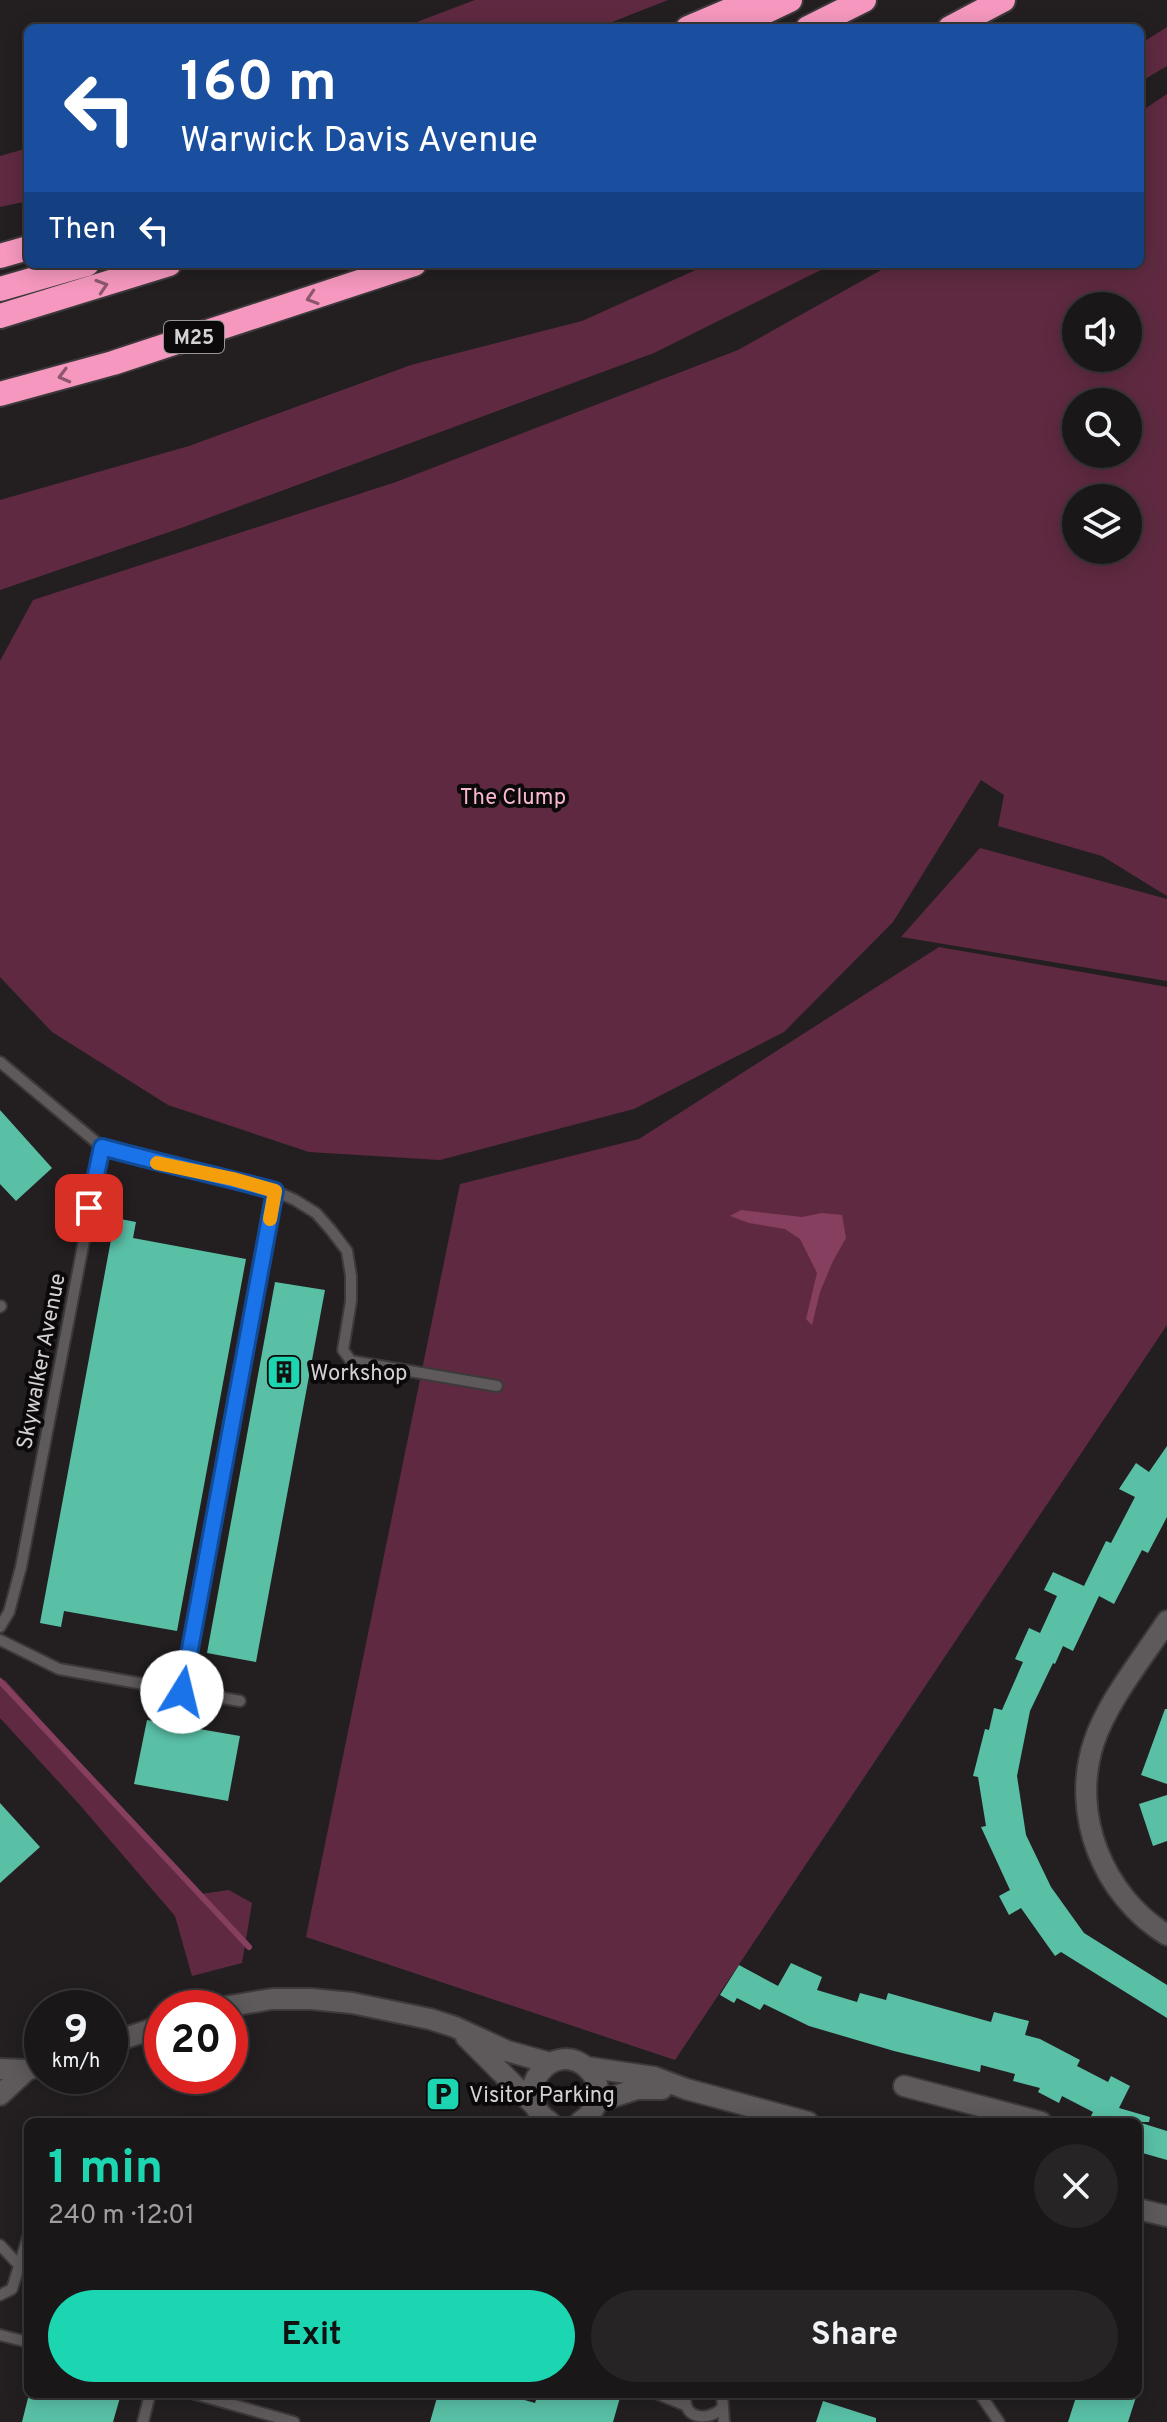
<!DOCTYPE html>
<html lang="en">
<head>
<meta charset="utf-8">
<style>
  body { margin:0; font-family:Overpass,sans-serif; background:#272426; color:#f1f3f6; height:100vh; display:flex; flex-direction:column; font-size:30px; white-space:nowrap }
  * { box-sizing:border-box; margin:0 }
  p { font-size:26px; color:#9f9fa2 }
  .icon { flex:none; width:44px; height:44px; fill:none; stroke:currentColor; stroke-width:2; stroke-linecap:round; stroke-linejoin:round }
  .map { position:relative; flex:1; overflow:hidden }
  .details { position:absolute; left:24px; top:2118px; width:1118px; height:280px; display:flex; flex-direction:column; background:#1a1719; border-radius:12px; box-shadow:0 4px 20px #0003,0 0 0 2px #383638 }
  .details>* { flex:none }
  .hud { position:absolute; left:24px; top:24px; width:1120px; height:244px; border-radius:12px; box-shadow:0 4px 20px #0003,0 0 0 2px #383638; background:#1a4fa0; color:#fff; overflow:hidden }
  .tools { position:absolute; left:1062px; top:292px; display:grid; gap:16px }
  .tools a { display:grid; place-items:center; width:80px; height:80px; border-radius:50%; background:#1a1719; box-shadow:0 4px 20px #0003,0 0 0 2px #383638; font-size:40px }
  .speed { position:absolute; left:24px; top:1990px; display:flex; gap:16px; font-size:40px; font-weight:700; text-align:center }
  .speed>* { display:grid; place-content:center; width:104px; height:104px; border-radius:50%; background:#1a1719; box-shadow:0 4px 20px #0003,0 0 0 2px #383638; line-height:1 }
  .speed small { font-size:20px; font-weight:400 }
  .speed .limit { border:12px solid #d22; background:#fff; color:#111 }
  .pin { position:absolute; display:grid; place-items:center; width:68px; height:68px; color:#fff; margin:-34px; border-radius:16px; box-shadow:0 4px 12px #0006 }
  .me { position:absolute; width:88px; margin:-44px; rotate:9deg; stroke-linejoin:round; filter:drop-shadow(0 0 6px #0008) }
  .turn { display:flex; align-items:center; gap:28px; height:168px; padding:0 24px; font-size:36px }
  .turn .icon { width:104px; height:104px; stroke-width:2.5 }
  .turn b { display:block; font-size:56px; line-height:68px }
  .then { display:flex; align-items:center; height:76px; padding:0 24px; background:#0003; gap:16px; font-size:30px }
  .round { display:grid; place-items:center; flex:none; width:84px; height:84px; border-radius:42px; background:#272426 }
  .headline { display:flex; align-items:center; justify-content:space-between; height:136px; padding:0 24px }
  h1 { font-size:48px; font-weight:700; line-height:60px; color:#1cd5b1 }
  .cta { display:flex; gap:16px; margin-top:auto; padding:16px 24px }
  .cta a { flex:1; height:92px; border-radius:48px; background:#1cd5b1; color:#111; font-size:32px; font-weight:700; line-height:92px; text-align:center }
  .cta a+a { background:#272426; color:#f1f3f6 }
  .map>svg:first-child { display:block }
  .green { fill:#5f2a41; fill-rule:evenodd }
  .water { fill:#863f5f }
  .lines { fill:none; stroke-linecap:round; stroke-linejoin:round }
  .stream { stroke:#863f5f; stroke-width:6 }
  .building { fill:#59c0a6 }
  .lane-casing { stroke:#3d393a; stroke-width:14 }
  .street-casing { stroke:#3d393a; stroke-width:24 }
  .secondary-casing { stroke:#3d393a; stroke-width:24 }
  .highway-casing { stroke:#3d393a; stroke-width:28 }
  .lane { stroke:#5e595b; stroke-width:10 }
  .street { stroke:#5e595b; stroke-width:20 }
  .secondary { stroke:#5e595b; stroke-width:20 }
  .highway { stroke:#f597be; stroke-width:24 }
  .oneway { stroke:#8c576d }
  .route-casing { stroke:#114b97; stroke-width:20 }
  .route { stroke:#1a73e8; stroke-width:14 }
  .slow { stroke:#f59e0b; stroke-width:14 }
  .labels { text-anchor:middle; stroke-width:8; stroke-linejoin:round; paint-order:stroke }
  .shield { fill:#0b090a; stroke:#989596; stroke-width:2 }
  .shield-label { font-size:20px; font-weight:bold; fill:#d4d1d2 }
  .park-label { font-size:22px; fill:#f9b8d1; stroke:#0b090a }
  .street-label { font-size:22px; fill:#d4d1d2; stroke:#0b090a }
  .poi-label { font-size:22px; fill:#d4d1d2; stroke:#0b090a; text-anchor:start }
</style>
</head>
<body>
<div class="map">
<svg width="1167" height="2422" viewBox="0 0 1167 2422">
  <rect width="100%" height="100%" fill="#231f21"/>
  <!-- green -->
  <path class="green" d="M475,0H668L597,28H401Z
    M1167,27V66L1140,82V44Z
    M1167,94V896L1102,856L998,826L1004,795L981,780L893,922L784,1032L634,1109L440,1160L309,1152L168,1105L52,1032L0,977V661L33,600L396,482L738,350L892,264H1140V112ZM1076,306H1128V358H1076ZM1076,402H1128V454H1076ZM1076,498H1128V550H1076Z
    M28,148V201L0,207V156Z
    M709,264H833L654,353L181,528L0,590V500L189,446L411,365L582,321Z
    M980,848L1167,899V981L901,937Z
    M939,947L1167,987V1325L675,2060L306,1937L460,1184L639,1139Z
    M5,1680L143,1834L201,1894L229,1890L252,1903L242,1963L192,1976L175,1916L79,1804L0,1718V1683Z"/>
  <!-- water -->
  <path class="water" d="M741,1210L802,1217L822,1213L842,1215L846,1238L833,1261L820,1292L812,1325L806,1319L817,1273L800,1239L785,1229L749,1223L730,1216Z"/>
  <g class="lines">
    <!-- stream -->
    <path class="stream" d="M0,1681L249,1947"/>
  </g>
  <!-- building -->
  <path class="building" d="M0,1110L52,1168L16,1201L0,1184Z
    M115,1218L136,1222L133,1238L246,1259L177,1631L64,1611L61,1627L40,1623Z
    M275,1282L325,1290L256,1662L207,1653Z
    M1167,1446V1517L1148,1553L1142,1550L1114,1604L1099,1596L1073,1651L1063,1646L1055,1664L1053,1663L1030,1711L1017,1776L1026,1835L1051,1887L1084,1933L1167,1985V2018L1061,1952L1055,1956L1021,1908L1009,1915L999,1896L1010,1890L981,1827L986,1826L978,1777L973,1776L985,1729L989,1730L994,1708L1002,1710L1023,1662L1015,1659L1029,1628L1040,1633L1057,1596L1044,1590L1053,1572L1084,1586L1106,1541L1111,1543L1135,1497L1119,1489L1136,1463L1149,1472Z
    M1165,1709H1167V1784L1141,1775Z
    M147,1720L240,1736L228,1801L134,1784Z
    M1167,1795V1841L1153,1846L1139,1804Z
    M0,1803L40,1847L0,1883Z
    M791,1963L822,1977L817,1990L857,2002L860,1993L886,2000L888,1993L991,2022L994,2012L1029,2021L1025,2035L1040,2039L1080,2060L1077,2066L1108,2082L1111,2076L1130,2086L1119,2108L1150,2117L1149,2122H1088L1093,2112L1062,2096L1059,2103L1038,2092L1040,2088L1013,2081L1015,2074L981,2065L980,2072L894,2051L809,2026L764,2004L760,2010L737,1998L734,2003L720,1995L739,1965L778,1986Z
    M1138,2122L1167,2131V2160L1139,2152L1142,2141L1138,2140Z
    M29,2394H121L113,2422H22Z
    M438,2394H504L535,2403L538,2394H621L613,2422H430Z
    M1077,2394H1137L1128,2422H1068Z
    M823,2401L876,2418V2422H816Z"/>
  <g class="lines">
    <!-- lane casing -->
    <g class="lane-casing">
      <path id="lane" d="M0,1062L102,1147L169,1166L233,1179L275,1191L295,1200L316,1213L331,1230L347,1251L351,1276V1301L343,1350L351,1361L497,1386
        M0,1307L1,1306
        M0,1627L9,1612L21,1567L102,1147
        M0,1640L59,1669L240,1701
        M182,1692L275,1191
        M0,2245L19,2265
        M0,2295L12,2289L28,2237
        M0,2335L28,2342
        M195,2394L294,2422
        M658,2394L685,2405
        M686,2394C681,2420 710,2422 723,2407
        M722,2394L724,2422
        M980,2394L999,2422
        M143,2422L150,2394"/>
    </g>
    <!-- street casing -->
    <g class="street-casing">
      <path id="street" d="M1167,1621C1143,1658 1108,1700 1094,1742C1070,1814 1103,1896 1167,1935
        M904,2086L1041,2122"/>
    </g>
    <!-- secondary casing -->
    <g class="secondary-casing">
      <path id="secondary" d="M218,2008L272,1999H311L352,2003L430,2019L455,2027L507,2051L550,2063
        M466,2037L537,2108
        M110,2043L162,2026
        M586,2067L654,2077L686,2089L808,2122
        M0,2069L27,2070L42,2065
        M0,2095L27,2070
        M597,2102L637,2089H662
        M550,2122C506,2094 554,2036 588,2069C594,2075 598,2083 598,2091C599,2105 591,2115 580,2122
        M1138,2209L1167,2216"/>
    </g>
    <!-- highway casing -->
    <g class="highway-casing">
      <path id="highway" d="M739,24L790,0
        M688,28L754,0
        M808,28L864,0
        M950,28L1003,0
        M0,256L28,248
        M0,289L87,264
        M0,316L169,264
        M0,394L113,363L414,264"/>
    </g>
    <!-- lane -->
    <use href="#lane" class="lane"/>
    <!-- street -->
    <use href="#street" class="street"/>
    <!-- secondary -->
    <use href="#secondary" class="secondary"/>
    <!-- highway -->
    <use href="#highway" class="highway"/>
  </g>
  <!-- one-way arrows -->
  <defs><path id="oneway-chevron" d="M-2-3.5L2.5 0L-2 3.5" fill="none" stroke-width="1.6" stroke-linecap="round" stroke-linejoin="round" transform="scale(2)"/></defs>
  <g class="oneway">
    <use href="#oneway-chevron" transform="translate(102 286) rotate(-18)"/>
    <use href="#oneway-chevron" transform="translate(312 298) rotate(162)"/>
    <use href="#oneway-chevron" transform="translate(64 376) rotate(165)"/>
  </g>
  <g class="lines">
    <!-- route casing -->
    <g class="route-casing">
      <path id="route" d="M89,1208L102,1147C159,1163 217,1175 275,1191L182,1692"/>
    </g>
    <!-- route -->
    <use href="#route" class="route"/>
    <!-- slow -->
    <path class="slow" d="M157,1163L233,1179L275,1191L270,1219"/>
  </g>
  <!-- icons -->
  <defs>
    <g id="building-square" transform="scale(1.8)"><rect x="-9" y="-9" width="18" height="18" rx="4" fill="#1cd5b1" stroke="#0b090a"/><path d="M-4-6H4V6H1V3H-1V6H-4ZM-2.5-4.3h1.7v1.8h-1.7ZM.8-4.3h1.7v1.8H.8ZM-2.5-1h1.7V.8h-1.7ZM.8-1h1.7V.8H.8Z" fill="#111"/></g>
    <g id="parking-square" transform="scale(1.8)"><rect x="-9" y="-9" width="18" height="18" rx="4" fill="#1cd5b1" stroke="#0b090a"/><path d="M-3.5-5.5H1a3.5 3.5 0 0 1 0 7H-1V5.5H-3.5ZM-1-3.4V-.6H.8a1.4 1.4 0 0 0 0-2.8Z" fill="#111"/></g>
  </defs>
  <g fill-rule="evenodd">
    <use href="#building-square" x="284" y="1372"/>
    <use href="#parking-square" x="443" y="2094"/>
  </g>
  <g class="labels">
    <!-- shield labels -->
    <rect class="shield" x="164" y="321" width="60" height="32" rx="6"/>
    <g class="shield-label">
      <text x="194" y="344">M25</text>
    </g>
    <!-- park labels -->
    <g class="park-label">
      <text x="513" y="804">The Clump</text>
    </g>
    <!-- street labels -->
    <g class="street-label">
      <text transform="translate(40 1361) rotate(-79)" y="8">Skywalker Avenue</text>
    </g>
    <!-- poi labels -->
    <g class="poi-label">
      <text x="310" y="1380">Workshop</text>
      <text x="469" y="2102">Visitor Parking</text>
    </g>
  </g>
</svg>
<div class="tools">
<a><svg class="icon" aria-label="sound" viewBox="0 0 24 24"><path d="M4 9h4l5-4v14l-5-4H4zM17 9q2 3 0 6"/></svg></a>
<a><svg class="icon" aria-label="search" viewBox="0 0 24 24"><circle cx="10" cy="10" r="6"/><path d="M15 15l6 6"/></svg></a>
<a><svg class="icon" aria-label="layers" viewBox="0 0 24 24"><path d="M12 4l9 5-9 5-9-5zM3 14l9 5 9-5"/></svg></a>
</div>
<div class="speed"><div>9<small>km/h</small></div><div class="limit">20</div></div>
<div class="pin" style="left:89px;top:1208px;background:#d93025"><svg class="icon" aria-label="arrive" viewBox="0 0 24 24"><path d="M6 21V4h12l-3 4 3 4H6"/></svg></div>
<svg class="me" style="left:182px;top:1692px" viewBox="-20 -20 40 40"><circle r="19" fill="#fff"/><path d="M0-13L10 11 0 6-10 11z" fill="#1a73e8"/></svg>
<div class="hud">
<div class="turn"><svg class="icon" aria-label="left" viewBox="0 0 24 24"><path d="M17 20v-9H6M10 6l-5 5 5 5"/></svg><div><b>160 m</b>Warwick Davis Avenue</div></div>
<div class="then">Then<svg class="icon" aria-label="left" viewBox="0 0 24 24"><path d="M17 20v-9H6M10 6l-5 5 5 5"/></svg></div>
</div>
<section class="details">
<div class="headline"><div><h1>1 min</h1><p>240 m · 12:01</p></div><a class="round"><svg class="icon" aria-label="close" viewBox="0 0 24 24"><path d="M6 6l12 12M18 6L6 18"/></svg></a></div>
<div class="cta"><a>Exit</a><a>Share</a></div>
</section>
</div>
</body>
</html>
